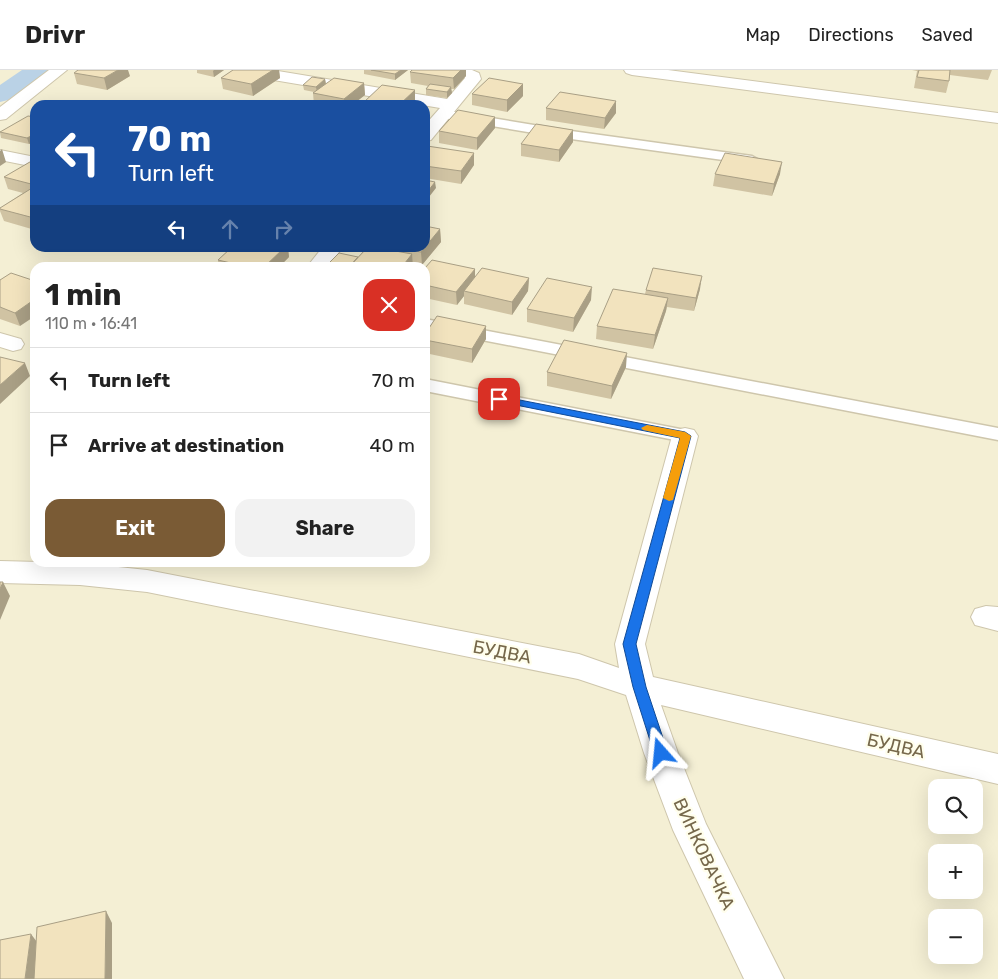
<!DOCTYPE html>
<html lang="en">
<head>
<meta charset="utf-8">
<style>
  body { margin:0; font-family:Rubik,sans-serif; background:#f2f2f2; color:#222; height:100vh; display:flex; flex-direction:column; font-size:19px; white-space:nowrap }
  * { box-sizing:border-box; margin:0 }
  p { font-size:16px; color:#767676 }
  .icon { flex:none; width:28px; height:28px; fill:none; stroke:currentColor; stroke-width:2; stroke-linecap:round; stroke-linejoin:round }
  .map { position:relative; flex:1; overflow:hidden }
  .panel { position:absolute; left:30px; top:192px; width:400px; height:305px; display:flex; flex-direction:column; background:#fff; border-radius:15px; box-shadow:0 5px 20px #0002 }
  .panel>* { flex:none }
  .top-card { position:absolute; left:30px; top:30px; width:400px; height:152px; border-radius:15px; box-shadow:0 5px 20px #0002; background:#1a4fa0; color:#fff; overflow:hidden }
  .tools { position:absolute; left:928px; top:709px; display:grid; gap:10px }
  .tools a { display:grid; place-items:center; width:55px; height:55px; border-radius:10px; background:#fff; box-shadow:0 5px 20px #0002; font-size:25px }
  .pin { position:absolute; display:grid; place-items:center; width:42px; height:42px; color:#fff; margin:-21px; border-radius:10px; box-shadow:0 2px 8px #0006 }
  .me { position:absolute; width:55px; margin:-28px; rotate:342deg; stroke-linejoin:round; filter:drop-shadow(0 0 4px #0008) }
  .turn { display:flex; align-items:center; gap:18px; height:105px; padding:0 15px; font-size:22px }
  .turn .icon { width:65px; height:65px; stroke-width:2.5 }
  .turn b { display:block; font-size:35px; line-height:42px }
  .lanes { display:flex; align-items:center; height:48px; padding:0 15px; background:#0003; justify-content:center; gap:25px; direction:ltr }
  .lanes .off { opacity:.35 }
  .round { display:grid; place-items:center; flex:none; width:52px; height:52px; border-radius:15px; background:#f2f2f2 }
  .headline { display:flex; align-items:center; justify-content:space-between; height:85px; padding:0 15px }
  h1 { font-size:30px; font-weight:700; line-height:38px }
  .button { display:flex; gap:10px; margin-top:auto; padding:10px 15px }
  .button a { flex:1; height:58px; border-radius:15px; background:#7a5b35; color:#fff; font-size:20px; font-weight:700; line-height:58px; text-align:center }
  .button a+a { background:#f2f2f2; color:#222 }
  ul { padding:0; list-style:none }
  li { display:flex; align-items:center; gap:15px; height:65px; padding:0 15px; border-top:1px solid #e0e0e0 }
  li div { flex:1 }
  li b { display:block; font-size:19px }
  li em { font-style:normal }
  header { display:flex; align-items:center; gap:30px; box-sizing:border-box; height:70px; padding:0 25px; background:#fff; border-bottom:1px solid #e0e0e0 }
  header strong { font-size:24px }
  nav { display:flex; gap:28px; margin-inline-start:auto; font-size:18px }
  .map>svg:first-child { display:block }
  .residential { fill:#f4efd4; fill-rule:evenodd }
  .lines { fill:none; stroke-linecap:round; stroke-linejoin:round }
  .canal { fill:#bad2e6; fill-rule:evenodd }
  .service-casing { stroke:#cec6ac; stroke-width:3 }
  .minor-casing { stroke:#cec6ac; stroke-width:2 }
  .service { fill:#fff; fill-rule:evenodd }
  .minor { fill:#fff; fill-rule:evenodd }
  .wall { fill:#d0c3a3 }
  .shaded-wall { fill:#a99f85 }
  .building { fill:#f2e3be; stroke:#a99f85 }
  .route { fill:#1a73e8; stroke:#114b97 }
  .slow { fill:#f59e0b }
  .labels { text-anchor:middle; stroke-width:4.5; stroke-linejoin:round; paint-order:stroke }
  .street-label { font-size:18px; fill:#76684b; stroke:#fffeec }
</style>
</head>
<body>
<header>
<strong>Drivr</strong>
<nav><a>Map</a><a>Directions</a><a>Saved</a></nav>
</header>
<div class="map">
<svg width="998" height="909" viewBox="0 0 998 909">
  <rect width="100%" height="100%" fill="#fcfbe6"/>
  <!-- residential -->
  <path class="residential" d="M0,0H998V909H0ZM35,35H425V178H35ZM35,198H425V492H35ZM936,718H974V755H936ZM936,782H974V820H936ZM936,848H974V885H936Z"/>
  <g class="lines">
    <!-- canal -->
    <path class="canal" d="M22,0H49L46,5L8,30L0,32V15Z"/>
    <!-- service casing -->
    <g class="service-casing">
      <path id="service" d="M443,40L564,60L752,86L759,90L752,94L564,68L438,47L436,44Z
        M425,249L998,358V370L425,259Z
        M425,309L685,360L692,362L695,366L692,370L685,372L425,321Z"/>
    </g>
    <!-- minor casing -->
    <g class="minor-casing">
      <path id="minor" d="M49,0H67L6,49L0,50V37Z
        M236,0H272L447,29L465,8L427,3L425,0H472L479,3L481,9L431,70L425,71V55L440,38L244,5L238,3Z
        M624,0H668L998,43V53L632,5L626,3Z
        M0,80L35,87V97L0,90Z
        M322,178H342L327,198H306Z
        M0,263L21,269L24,274L21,279L13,281L0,277Z
        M685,358L694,360L698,366L645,574L653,607L998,684V714L661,635L678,683L706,754L784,909H744L673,760L644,683L626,625L578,609L147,522L80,515L0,513V491L80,493L147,500L579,584L619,598L615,574L672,366L676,360Z
        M986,536L998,537V561L975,555L971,547L975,539Z"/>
    </g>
    <!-- service -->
    <use href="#service" class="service"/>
    <!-- minor -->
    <use href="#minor" class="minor"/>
  </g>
  <!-- wall -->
  <path class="wall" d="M197,0H224L214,7L197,3Z
    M233,0H279L280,8L253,26L223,19L221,8Z
    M364,0H408L395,10L364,4Z
    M912,0H992L988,10L950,5L949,11L946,23L914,18L917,1Z
    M410,2L466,6L454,19H451L452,23L447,28L426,25V19L428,16L411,13Z
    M74,3L130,6L107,20L77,14Z
    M325,9L326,14L364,13L365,25L352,35H314L313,23L314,22L304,20L303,15Z
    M415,20V32L412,35H364V32Z
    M472,24L523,26L507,42L472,35Z
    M616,31V43L604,59L546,50V38Z
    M35,47V71L29,74L1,68L0,62Z
    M495,47V58L477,80L439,73V61Z
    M573,60V72L559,92L521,86V74Z
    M425,79L474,95L461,114L425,108Z
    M35,89V160L4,151L0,141V138L23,123L8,119L4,107Z
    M715,104H780L772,126L713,116Z
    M440,159L441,172L422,195L412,193L413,197L325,198L358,187L362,183L361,178H425Z
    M231,178H299L296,181L288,179L289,187L278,198H219L218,190Z
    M425,198L475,199V207L529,208L528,221L512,245L464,234V226L457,235L425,228Z
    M11,203L20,256L0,249V210Z
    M700,219L694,241L667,237L666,241L653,279L596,269L597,256L645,224L646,220Z
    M591,230L573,262L527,252V239Z
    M425,264L486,269L472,293L425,283Z
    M626,297L611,329L547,316V302Z"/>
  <!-- shaded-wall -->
  <path class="shaded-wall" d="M118,0H128L130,6L107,20L104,8Z
    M214,0H224L214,7L213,1Z
    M273,0H279L280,8L253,26L251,14Z
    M401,0H408L395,10V4Z
    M461,0H466V6L454,19L453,8Z
    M325,9L326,15L317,23L316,17Z
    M364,13L365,25L352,35H344V29Z
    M523,14V26L507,42V30Z
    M451,17L452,23L447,28V22Z
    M415,20V32L412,35H399Z
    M616,31V43L604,59L605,48Z
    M495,47V58L477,80V68Z
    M573,60V72L559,92V80Z
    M35,64V71L29,74L27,68Z
    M2,79L6,92L0,96V81Z
    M474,83V95L461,114V101Z
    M782,92L780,104L772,126L774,114Z
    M435,112L436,118L425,132V125Z
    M440,159L441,172L422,195L421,182Z
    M284,178H288L289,187L278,198H263Z
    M412,184L413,197L401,198Z
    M475,199V212L464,221V226L457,235L456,222Z
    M702,206L700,219L694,241L696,228Z
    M529,208L528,221L512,245V232Z
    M592,217L591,230L573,262L574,248Z
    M668,228L666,241L653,279L655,265Z
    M35,229V246L20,256L15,243Z
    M486,256V269L472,293V279Z
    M627,283L626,297L611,329L612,316Z
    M25,293L30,306L0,334V315Z
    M3,512L10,526L0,550V519Z
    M106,841L112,853V909H105Z
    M31,864L40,876L35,909H25Z"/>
  <!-- building -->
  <path class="building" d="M78,0H118L104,8L74,3Z
    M233,0H273L251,14L221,8Z
    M371,0H401L395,4Z
    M412,0H461L453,8L410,2Z
    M919,0H950L949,11L917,7Z
    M312,7L325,9L316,17L303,15Z
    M334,8L364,13L344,29L313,23Z
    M489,8L523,14L507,30L472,24Z
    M430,14L451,17L447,22L426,19Z
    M382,15L415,20L399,35H380L364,32Z
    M560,22L616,31L605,48L546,38Z
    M458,40L495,47L477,68L439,61Z
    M28,46L35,47V64L27,68L0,62Z
    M536,54L573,60L559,80L521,74Z
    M427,76L474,83L461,101L425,96V79Z
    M725,83L782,92L774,114L715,104Z
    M35,89V115L4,107Z
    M425,110L435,112L425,125Z
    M32,118H35V147L34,148L0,139V138Z
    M425,156L440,159L421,182L398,178H425Z
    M231,178H284L263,198H252L218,190Z
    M367,178H379L412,184L401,198H348Z
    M339,183L358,187L348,198L325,197Z
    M432,190L475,199L456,222L425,215V198Z
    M482,198L529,208L512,232L464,221Z
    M653,198L702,206L696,228L646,220Z
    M11,203L35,211V229L15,243L0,237V210Z
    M547,208L592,217L574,248L527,239Z
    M613,219L668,228L655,265L597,256Z
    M437,246L486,256L472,279L425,270V264Z
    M564,270L627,283L612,316L547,302Z
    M0,287L25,293L0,315Z
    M0,512H3L0,519Z
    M106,841L105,909H34L37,857Z
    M31,864L25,909H0V870Z"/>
  <!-- route -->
  <path class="route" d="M499,326L685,362L691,366L636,574L646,617L668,683L666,687L661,689L656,687L654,683L633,617L623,574L680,368L496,331V327Z"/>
  <!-- slow -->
  <path class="slow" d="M647,355L685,362L691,366L673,430L669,431L663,428L680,368L643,360L641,358Z"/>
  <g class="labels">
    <!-- street labels -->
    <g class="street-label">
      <text transform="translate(502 582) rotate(11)" y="6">БУДВА</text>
      <text transform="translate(896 676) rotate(13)" y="6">БУДВА</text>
      <text transform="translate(704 784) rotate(65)" y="6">ВИНКОВАЧКА</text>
    </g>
  </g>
</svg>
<div class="tools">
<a><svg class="icon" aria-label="search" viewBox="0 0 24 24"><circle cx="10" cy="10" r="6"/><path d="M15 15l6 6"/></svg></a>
<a>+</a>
<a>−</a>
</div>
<div class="pin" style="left:499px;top:329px;background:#d93025"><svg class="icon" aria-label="arrive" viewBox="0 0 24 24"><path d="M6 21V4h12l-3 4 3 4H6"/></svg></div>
<svg class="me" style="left:661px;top:683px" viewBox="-20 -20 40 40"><path d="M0-17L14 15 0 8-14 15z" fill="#1a73e8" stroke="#fff" stroke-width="4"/></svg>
<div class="top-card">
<div class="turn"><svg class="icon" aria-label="left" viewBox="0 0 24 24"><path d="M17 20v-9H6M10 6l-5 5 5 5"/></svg><div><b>70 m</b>Turn left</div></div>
<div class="lanes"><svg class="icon" aria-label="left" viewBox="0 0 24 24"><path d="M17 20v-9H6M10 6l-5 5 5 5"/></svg><svg class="icon off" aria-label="ahead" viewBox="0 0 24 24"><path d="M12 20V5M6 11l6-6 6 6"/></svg><svg class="icon off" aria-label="right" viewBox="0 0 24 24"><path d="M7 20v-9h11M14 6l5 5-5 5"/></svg></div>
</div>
<section class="panel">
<div class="headline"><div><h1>1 min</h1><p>110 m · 16:41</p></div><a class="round" style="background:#d93025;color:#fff"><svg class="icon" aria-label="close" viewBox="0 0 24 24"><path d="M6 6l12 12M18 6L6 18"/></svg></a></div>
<ul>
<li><svg class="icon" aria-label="left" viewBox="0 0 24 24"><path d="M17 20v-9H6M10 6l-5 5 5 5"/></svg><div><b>Turn left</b></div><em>70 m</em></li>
<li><svg class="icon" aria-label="arrive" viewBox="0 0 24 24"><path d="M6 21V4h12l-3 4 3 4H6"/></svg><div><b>Arrive at destination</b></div><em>40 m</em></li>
</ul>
<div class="button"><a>Exit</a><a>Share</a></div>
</section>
</div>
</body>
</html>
